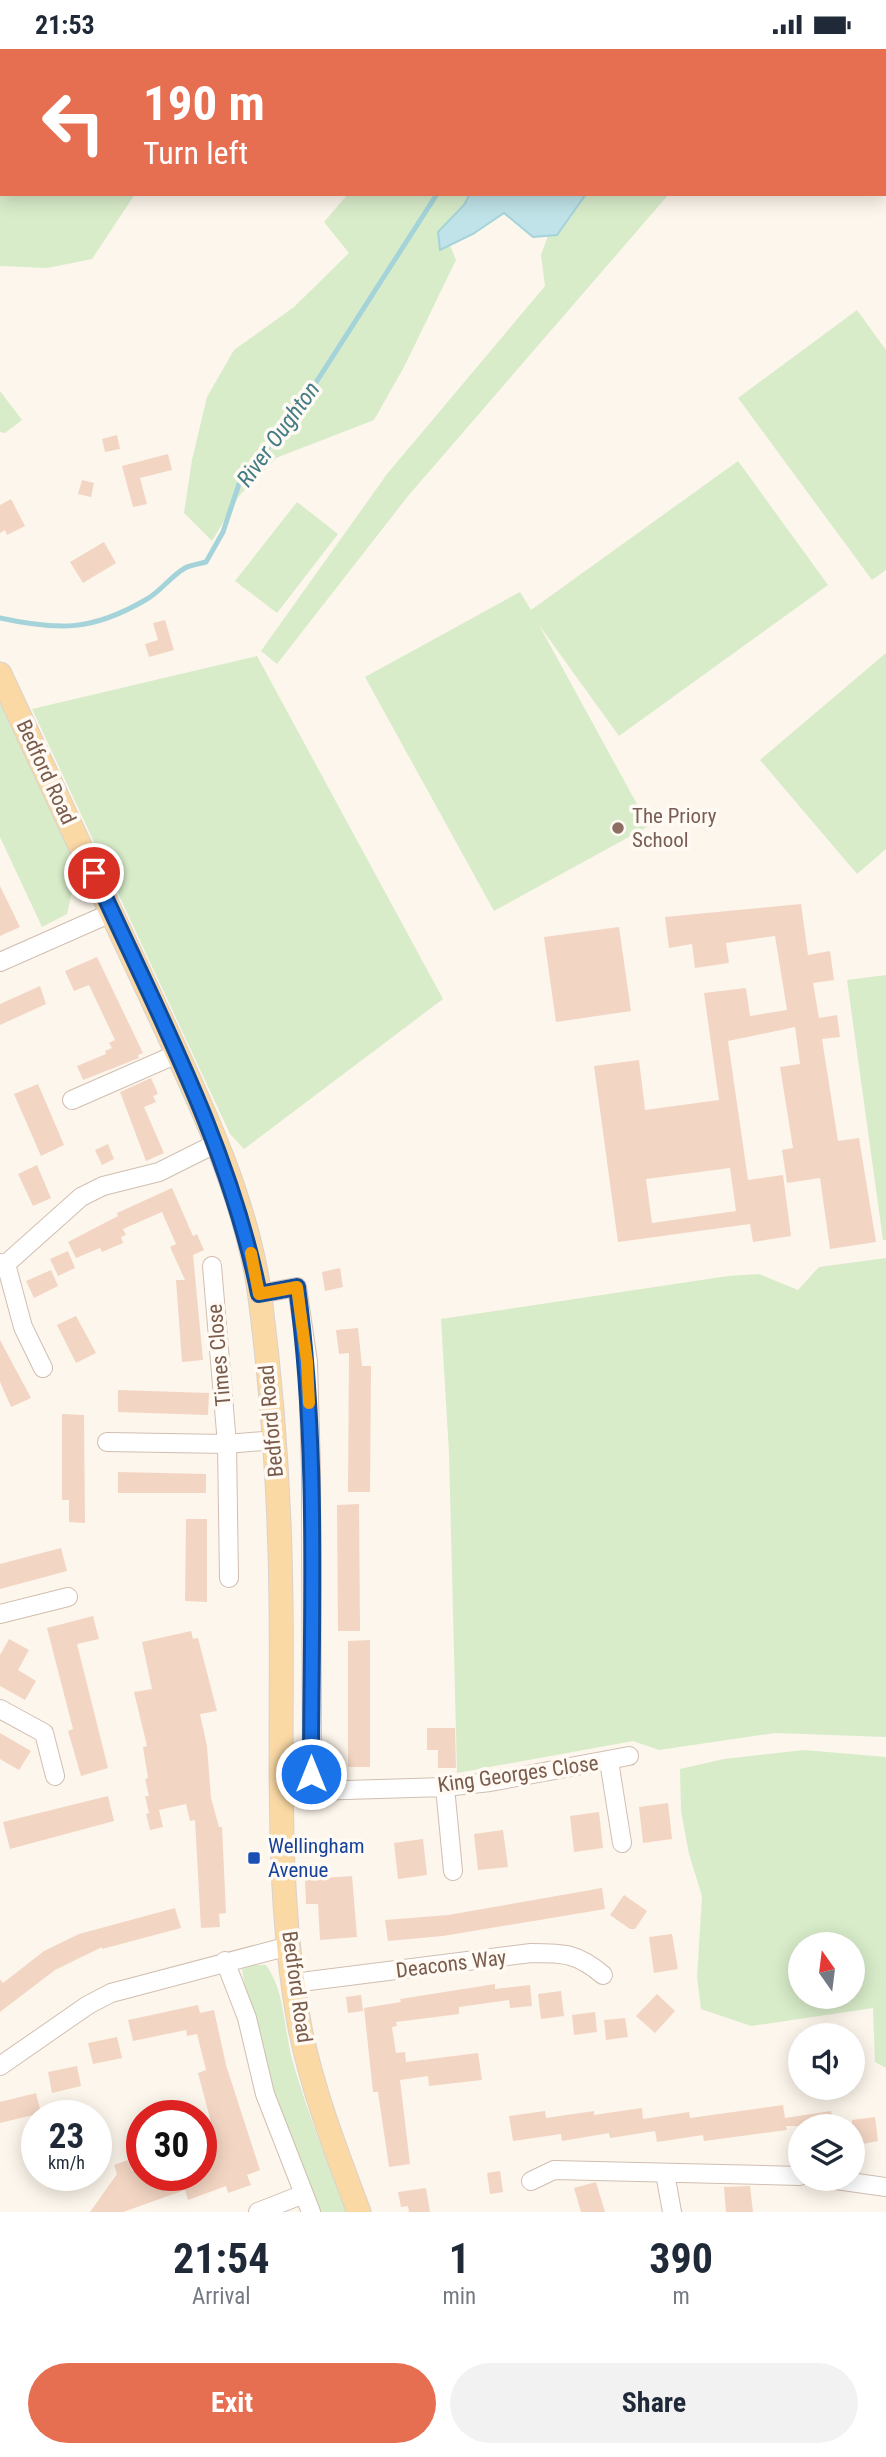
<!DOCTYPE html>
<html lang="en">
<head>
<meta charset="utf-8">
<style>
  body { margin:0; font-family:"Roboto Condensed",sans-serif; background:#f2f2f3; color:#1f2937; height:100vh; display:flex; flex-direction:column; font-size:26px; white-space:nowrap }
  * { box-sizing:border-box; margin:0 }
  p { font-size:23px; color:#747a83 }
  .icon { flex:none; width:38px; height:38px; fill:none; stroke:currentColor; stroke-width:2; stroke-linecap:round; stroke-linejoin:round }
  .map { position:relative; height:2163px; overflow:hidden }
  .sheet { display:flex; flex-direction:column; background:#fff; flex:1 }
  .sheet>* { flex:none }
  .banner { position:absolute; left:0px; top:0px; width:887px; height:147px; box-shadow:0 4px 18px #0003; background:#e76f51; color:#fff; overflow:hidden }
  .needle { width:46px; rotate:346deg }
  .fabs { position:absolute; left:788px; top:1883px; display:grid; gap:14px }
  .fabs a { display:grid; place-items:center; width:77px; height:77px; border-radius:50%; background:#fff; box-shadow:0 4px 18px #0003; font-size:35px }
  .speed { position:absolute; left:21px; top:2051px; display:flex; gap:14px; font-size:35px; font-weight:700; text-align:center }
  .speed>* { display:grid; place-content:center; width:91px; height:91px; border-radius:50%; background:#fff; box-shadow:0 4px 18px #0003; line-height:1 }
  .speed small { font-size:18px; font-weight:400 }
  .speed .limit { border:10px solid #d22; background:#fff; color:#111 }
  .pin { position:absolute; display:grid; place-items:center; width:60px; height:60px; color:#fff; margin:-30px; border:4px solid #fff; border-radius:50%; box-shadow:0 2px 7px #0007 }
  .me { position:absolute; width:77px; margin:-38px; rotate:0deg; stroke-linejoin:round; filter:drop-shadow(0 0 5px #0008) }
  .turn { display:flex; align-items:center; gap:24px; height:147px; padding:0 28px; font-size:32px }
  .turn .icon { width:91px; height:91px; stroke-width:2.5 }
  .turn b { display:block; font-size:49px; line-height:60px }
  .eta { display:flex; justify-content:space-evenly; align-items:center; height:119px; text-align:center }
  .eta b { font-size:42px; font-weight:700; line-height:49px }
  .primary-button { display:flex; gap:14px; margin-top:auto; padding:14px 28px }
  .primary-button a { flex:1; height:80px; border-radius:42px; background:#e76f51; color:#fff; font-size:28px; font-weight:700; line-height:80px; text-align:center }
  .primary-button a+a { background:#f2f2f3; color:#1f2937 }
  .status { display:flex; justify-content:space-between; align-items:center; height:49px; padding:0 35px; background:#fff; direction:ltr }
  .status svg { height:19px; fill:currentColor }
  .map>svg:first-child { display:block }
  .green { fill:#d8ecc9; fill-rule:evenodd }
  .water { fill:#bfe3e8; stroke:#a5d3da; stroke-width:2 }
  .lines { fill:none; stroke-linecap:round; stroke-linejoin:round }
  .stream { stroke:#a5d3da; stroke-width:5 }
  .building { fill:#f3d5c3; fill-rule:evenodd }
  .minor-casing { stroke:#d1beb0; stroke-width:20 }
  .major-casing { stroke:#dad1cd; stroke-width:25 }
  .minor { stroke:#fff; stroke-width:18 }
  .major { stroke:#fbd9a5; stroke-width:23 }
  .route-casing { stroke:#114b97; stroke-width:18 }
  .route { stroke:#1a73e8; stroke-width:12 }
  .slow { stroke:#f59e0b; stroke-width:12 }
  .education-dot { fill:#8d6e63; stroke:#fffaf3; stroke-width:2.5 }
  .transit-dot { fill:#1a4fb4; stroke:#fffaf3; stroke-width:2.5 }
  .labels { text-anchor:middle; stroke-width:7; stroke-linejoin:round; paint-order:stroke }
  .street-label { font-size:21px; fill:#7a5c4d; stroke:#fffaf3 }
  .education-label { font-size:21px; fill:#785e54; stroke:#fffaf3; text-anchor:start }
  .transit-label { font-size:21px; fill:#164399; stroke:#fffaf3; text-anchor:start }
  .water-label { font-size:23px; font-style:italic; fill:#437c86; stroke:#fffaf3 }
</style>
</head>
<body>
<div class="status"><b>21:53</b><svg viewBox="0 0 49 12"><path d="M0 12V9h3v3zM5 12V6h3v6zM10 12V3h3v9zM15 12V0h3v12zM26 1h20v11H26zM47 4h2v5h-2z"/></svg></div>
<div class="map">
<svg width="886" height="2163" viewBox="0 0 886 2163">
  <rect width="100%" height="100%" fill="#fdf6ec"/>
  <!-- green -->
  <path class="green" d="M311,0H578L310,2Z
    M0,64L2,145H135L92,210L47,219L0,217Z
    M348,145H482L447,189L456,211L404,318L374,371L276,409L239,447L212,492L184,464L192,411L207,348L234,301L294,258L349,204L324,173Z
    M563,145H669L408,447L277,615L261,602L387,425L545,237L541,206Z
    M857,261L886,301V521L872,531L738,349Z
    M0,342L22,371L5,384L0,383Z
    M738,412L828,536L619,687L539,576L649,777L494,862L365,628L520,543L531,561Z
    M297,453L338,485L277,564L235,532Z
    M886,604V800L857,825L760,711Z
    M257,607L443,950L244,1100L230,1085L32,660Z
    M0,655L8,663L78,816L67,865L42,878L0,788Z
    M886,926V1191H883L847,931Z
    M886,1209V1688L775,1684L659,1701L633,1692L457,1724L449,1404L441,1270L728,1227L759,1225L798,1241L819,1218Z
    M804,1701L886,1708V2019L875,2013L873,1959L751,1977L701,1960L697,1928L702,1847L689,1805L681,1762L680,1720L724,1710ZM800,1895H852V1948H800Z
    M253,1916H266C285,1942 284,1980 292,2010C307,2062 326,2113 349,2163H317C286,2084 254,2004 242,1920Z"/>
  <!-- water -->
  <path class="water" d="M470,145H586L557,186L533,188L504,164L473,185L440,201L438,183L464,156Z"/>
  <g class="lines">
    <!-- stream -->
    <path class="stream" d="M529,2L530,0
      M0,569C59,582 93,582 147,550C161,542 171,527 185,519C191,516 199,515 206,513L223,483L239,435L299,360L437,145"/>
  </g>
  <!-- building -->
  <path class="building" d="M117,386L120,400L105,403L102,390Z
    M168,405L172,421L140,429L147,455L133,458L122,417Z
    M82,431L94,434L91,448L78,445Z
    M11,450L25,477L7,486L5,481L0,484V456Z
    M104,493L116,514L83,534L70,513Z
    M165,571L174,601L149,608L145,595L158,591L153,574Z
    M0,837L20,878L0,887Z
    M801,855L808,906L830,902L834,931L813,934L819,969L837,966L840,988L822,990L838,1092L859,1089L876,1193L830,1200L820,1129L787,1134L782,1101L793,1099L780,1018L800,1015L795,978L728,992L748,1131L783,1126L791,1187L753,1193L750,1175L618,1193L594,1017L639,1011L645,1061L719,1051L704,944L746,939L750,967L787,961L775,887L726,894L729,914L695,919L692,895L669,899L665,868ZM730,1119L736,1162L652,1174L646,1130Z
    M619,878L631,962L556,973L544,888Z
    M97,908L143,1004L138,1006L139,1009L83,1031L77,1017L106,1005L105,1002L112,999L109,994L115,991L89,936L74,942L65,922Z
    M40,937L46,955L0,976V955Z
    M151,1029L158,1045L153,1047L156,1053L144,1058L164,1104L146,1112L120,1043Z
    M38,1035L64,1096L41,1107L14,1045Z
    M108,1095L114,1110L102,1116L95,1101Z
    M37,1116L51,1149L33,1157L18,1125Z
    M172,1139L193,1187L197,1185L204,1201L193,1206L203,1311L182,1313L176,1231H185L170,1198L176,1195L162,1163L123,1180L126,1186L121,1188L123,1194L102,1203L100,1199L76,1209L68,1193L118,1167L117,1164Z
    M68,1202L75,1219L58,1227L50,1210Z
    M340,1219L343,1238L325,1242L322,1223Z
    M51,1221L58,1237L34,1249L26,1232Z
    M76,1267L96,1304L76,1314L57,1276Z
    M358,1279L362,1317H371L370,1443H348L349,1304L339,1305L336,1281Z
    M0,1291L31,1349L11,1358L0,1333Z
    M118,1341L209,1344L208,1366L118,1363Z
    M62,1365L84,1366L85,1474L69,1473V1451H62Z
    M118,1423L206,1425V1444H118Z
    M359,1455L360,1582H338L337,1456Z
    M186,1470H207V1553L185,1552Z
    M61,1499L67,1522L0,1540V1515Z
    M93,1567L99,1590L77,1595L108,1719L81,1727L68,1682L73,1680L47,1579Z
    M191,1582L193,1590L198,1589L217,1662L200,1665L207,1697L211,1749L219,1778H222L226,1864L219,1865L220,1878L201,1879L195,1771L190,1772L186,1755L159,1761L163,1778L150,1781L146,1765L149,1764L145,1747H149L145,1730L148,1729L143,1698L147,1697L134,1643L152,1640L142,1593Z
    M9,1590L29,1601L18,1621L36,1632L25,1651L0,1637V1606Z
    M370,1591V1718H348V1592Z
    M427,1679H455L456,1719H438V1701H427Z
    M0,1684L31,1702L19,1721L0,1710Z
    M108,1747L114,1772L10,1800L3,1773Z
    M668,1754L672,1790L643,1794L639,1758Z
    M599,1763L603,1799L574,1803L570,1767Z
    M503,1781L508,1818L478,1821L474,1785Z
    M423,1790L427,1826L398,1830L394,1794Z
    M352,1827L357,1888L320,1891L318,1855H306L305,1830Z
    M602,1839L605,1860L443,1887L388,1892L385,1871L448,1866Z
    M624,1846L647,1862L635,1880H630L610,1866Z
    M175,1859L181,1879L102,1900V1898L55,1921L0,1963V1930L3,1934L44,1902L79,1885Z
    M672,1885L678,1920L654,1924L649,1888Z
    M495,1935V1940L530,1936L532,1957L510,1959L509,1951L459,1958V1965L396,1973L397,1977L392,1978L396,2004L405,2003L406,2013L478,2004L482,2031L429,2037L428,2027L400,2031L410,2115L389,2118L378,2043H373L364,1959L401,1953L400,1950Z
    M561,1942L564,1967L541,1970L538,1945Z
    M657,1945L675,1962L655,1984L636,1967Z
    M361,1946L363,1962L348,1964L346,1948Z
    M198,1956L200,1964L214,1961L226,2016L260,2121L247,2126L251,2136L228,2144L226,2137L188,2151L185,2141L123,2163H90L117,2125L114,2116L128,2111L132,2122L142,2118V2126H201V2117L209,2114L204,2100L217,2096L198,2024L206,2021L197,1985L187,1987L186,1981L133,1992L128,1971Z
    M595,1963L597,1983L574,1986L572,1966Z
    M625,1969L628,1988L606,1991L604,1971Z
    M117,1988L122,2009L93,2015L88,1994Z
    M77,2017L81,2037L52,2044L48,2023Z
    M36,2044L41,2064L0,2074V2053Z
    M783,2056L785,2069L831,2062L834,2077H786L787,2081L704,2092L703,2086L657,2093L655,2082L610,2089L609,2084L562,2092L561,2085L513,2092L509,2067L545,2062L546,2069L594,2062V2066L642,2059L643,2070L689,2063L690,2069Z
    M875,2068L878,2092L852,2097V2071Z
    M500,2122L503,2143L490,2145L487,2124Z
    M596,2133L605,2163H581L574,2139Z
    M750,2137L753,2163H726L724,2138Z
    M426,2139L430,2163H409L408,2157L401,2158L398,2143Z"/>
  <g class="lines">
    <!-- minor casing -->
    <g class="minor-casing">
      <path id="minor" d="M0,913L111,864
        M72,1051L177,1005
        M0,1214L6,1215L81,1148L103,1137L159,1123L215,1095
        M6,1215L23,1278L43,1319
        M212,1217L227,1395L229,1529
        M259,1245L297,1238L308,1313L311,1423L312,1740
        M107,1393L227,1395L275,1391
        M0,1565L68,1548
        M0,1660L44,1684L55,1727
        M609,1712L622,1794
        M445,1738L453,1822
        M280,1743L445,1738L490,1733L629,1707
        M225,1912L247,1969L265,2045L311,2163
        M293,1934L531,1904C564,1904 577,1904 603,1926
        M0,2017L88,1956L111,1944L289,1897
        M665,2124L672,2163
        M829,2130L886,2138
        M531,2132L554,2121L800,2127
        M258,2163L304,2145"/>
    </g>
    <!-- major casing -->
    <g class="major-casing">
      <path id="major" d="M0,625C49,732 100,839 150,946C194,1041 246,1143 260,1248C273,1349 280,1451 281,1553C283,1695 274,1838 300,1979C313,2043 336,2102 359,2163"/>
    </g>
    <!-- minor -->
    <use href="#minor" class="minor"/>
    <!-- major -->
    <use href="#major" class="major"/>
  </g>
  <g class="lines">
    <!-- route casing -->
    <g class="route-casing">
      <path id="route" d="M94,824C156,961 229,1096 259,1245L297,1238C319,1399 311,1563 311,1725"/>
    </g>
    <!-- route -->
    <use href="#route" class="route"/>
    <!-- slow -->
    <path class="slow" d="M251,1204L259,1245L297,1238L307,1313L309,1354"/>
  </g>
  <!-- markers -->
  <circle class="education-dot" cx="618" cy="779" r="7"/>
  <rect class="transit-dot" x="247" y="1802" width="14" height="14" rx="3.5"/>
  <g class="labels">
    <!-- street labels -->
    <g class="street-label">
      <text transform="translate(46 723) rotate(65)" y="7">Bedford Road</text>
      <text transform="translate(219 1306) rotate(-95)" y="7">Times Close</text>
      <text transform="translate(271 1372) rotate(-95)" y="7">Bedford Road</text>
      <text transform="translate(518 1725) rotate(-8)" y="7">King Georges Close</text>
      <text transform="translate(451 1915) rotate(-7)" y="7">Deacons Way</text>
      <text transform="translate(297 1938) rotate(82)" y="7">Bedford Road</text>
    </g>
    <!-- education labels -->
    <g class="education-label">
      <text x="632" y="774">The Priory<tspan x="632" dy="24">School</tspan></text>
    </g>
    <!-- transit labels -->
    <g class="transit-label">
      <text x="268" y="1804">Wellingham<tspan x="268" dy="24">Avenue</tspan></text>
    </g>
    <!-- water labels -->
    <g class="water-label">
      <text transform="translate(278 385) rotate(-54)" y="8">River Oughton</text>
    </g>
  </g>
</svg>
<div class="fabs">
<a><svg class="needle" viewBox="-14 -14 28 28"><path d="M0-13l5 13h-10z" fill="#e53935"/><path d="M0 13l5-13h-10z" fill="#747a83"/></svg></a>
<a><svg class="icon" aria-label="sound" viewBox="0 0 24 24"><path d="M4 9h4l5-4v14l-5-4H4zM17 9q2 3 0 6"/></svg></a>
<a><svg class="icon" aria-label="layers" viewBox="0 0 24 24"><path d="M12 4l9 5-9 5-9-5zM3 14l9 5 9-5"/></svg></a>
</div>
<div class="speed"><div>23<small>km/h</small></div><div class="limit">30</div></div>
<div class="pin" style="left:94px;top:824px;background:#d93025"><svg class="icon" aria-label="arrive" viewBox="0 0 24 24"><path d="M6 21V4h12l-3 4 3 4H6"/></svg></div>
<svg class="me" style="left:311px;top:1725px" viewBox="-20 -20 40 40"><circle r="17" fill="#1a73e8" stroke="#fff" stroke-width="3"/><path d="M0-11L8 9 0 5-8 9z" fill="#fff"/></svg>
<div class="banner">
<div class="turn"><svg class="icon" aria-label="left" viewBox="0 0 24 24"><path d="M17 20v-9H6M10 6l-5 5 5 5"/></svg><div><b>190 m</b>Turn left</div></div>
</div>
</div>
<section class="sheet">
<div class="eta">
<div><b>21:54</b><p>Arrival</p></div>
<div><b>1</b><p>min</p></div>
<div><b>390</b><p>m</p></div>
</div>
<div class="primary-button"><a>Exit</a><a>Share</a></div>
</section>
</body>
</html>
